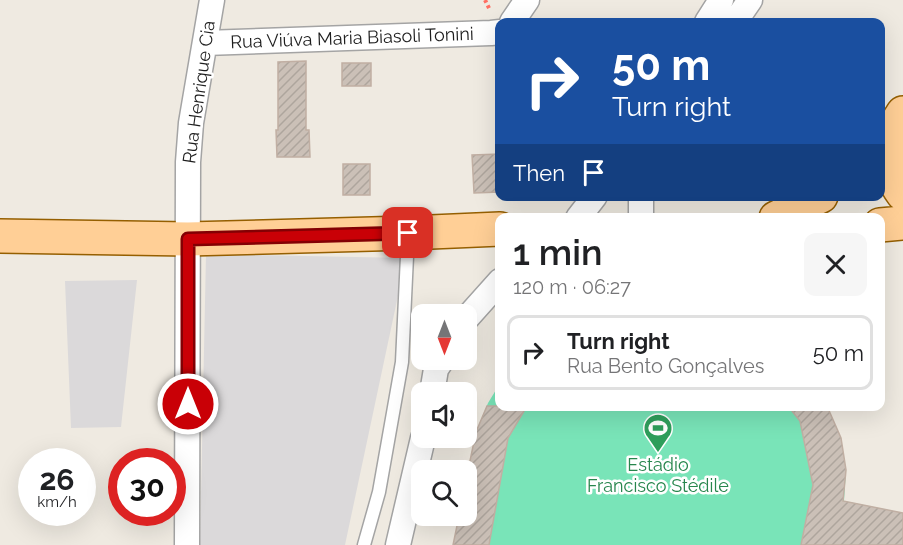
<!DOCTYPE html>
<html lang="en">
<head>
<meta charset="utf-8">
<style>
  body { margin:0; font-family:Raleway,sans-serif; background:#f6f6f6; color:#202124; height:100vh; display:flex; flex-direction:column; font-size:22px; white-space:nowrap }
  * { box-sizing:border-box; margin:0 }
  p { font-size:20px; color:#757577 }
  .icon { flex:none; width:33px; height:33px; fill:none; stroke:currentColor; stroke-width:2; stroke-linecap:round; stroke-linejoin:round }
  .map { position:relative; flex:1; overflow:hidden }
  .drawer { position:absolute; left:495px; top:213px; width:390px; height:198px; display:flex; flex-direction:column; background:#fff; border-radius:12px; box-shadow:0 6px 24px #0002 }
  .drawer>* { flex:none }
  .top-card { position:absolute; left:495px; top:18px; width:390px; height:183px; border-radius:12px; box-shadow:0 6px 24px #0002; background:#1a4fa0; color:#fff; overflow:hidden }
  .needle { width:39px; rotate:180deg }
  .tools { position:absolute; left:411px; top:304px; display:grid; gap:12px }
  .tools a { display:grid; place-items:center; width:66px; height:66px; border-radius:12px; background:#fff; box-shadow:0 6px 24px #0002; font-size:30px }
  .speed { position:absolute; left:18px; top:448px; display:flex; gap:12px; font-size:30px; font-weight:700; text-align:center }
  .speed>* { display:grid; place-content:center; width:78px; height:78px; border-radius:50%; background:#fff; box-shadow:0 6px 24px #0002; line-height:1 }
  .speed small { font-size:15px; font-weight:400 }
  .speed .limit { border:9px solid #d22; background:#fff; color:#111 }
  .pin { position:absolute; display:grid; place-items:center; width:51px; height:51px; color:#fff; margin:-26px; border-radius:12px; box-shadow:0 3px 9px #0006 }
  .me { position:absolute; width:66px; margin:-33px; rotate:0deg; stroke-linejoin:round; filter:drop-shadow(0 0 4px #0008) }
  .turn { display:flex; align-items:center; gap:21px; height:126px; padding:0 18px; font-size:27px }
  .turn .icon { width:78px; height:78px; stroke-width:2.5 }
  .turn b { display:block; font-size:42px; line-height:51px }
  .then { display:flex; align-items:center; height:57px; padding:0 18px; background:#0003; gap:12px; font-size:22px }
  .round { display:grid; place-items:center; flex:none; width:63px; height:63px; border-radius:12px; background:#f6f6f6 }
  .overview { display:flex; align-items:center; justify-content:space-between; height:102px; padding:0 18px }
  h1 { font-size:36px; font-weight:600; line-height:45px }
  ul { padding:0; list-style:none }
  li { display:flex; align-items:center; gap:18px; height:75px; margin:0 12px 9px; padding:0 6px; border:3px solid #e0e0e0; border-radius:12px }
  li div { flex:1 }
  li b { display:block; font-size:22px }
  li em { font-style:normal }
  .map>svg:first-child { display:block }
  .residential { fill:#dbd9da }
  .pitch { fill:#79e4b8 }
  .building { fill:url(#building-hatch); stroke:#c1afa3; stroke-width:1.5 }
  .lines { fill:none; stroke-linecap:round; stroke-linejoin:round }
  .lane-casing { stroke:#a4a4a4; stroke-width:15 }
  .street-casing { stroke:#a4a4a4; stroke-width:27 }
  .primary-casing { stroke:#955f00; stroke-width:36 }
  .path { stroke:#ff6e62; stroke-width:4; stroke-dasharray:3 3; stroke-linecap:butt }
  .lane { stroke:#fff; stroke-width:12 }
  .street { stroke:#fff; stroke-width:24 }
  .primary { stroke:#ffcf96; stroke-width:33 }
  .route-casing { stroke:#830004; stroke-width:15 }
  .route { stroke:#c90006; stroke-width:10 }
  .labels { text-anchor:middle; stroke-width:5; stroke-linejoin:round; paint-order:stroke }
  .street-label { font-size:18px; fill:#1d1d1d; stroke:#fff }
  .leisure-label { font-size:18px; fill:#27864d; stroke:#fff }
</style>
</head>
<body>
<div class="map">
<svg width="903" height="545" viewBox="0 0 903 545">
  <defs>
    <pattern id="building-hatch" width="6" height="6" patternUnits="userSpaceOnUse" patternTransform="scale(1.5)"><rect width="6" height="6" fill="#cbc0b7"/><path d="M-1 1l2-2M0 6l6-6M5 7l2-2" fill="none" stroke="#aea59d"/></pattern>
  </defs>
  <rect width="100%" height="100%" fill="#efeae1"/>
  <!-- residential -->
  <path class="residential" d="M206,254L406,258L345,545H200Z
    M137,280L121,427L71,428L65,281Z"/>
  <!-- pitch -->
  <path class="pitch" d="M499,385L500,406L827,407L841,438L846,470L844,501L903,513V545H453L466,516L467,480L476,432L488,403Z"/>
  <!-- building -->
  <path class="building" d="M306,61V130H309L310,157H277L276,130H278V62Z
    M342,63H371V86H342Z
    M500,154V192L474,193L472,155Z
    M343,164H370V195H343Z
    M487,406H527L508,438L489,545H453L459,516H466V480L476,432Z
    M788,406H827L841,438L846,470L843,501L903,513V545H801L813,485L800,421Z"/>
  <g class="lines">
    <!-- lane casing -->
    <g class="lane-casing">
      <path id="lane" d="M364,545L379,492L402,362L408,235"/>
    </g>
    <!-- street casing -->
    <g class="street-casing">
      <path id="street" d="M512,22L527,0
        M707,22L721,0
        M735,22L750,0
        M205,43L491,33L500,32
        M641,196V218
        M578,218L595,196
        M466,319L500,281
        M432,393L436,369L442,360
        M187,545L188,162L191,123L212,0
        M398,545L423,438"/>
    </g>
    <!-- primary casing -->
    <g class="primary-casing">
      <path id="primary" d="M903,113C885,140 884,168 903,194
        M776,218L821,196
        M880,225L903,223
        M0,236L188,239L408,233L500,229"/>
    </g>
    <!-- path -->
    <path class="path" d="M485,0L490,10"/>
    <!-- lane -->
    <use href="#lane" class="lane"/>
    <!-- street -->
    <use href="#street" class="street"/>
    <!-- primary -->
    <use href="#primary" class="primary"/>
  </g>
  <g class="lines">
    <!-- route casing -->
    <g class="route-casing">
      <path id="route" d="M188,404V239L408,233"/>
    </g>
    <!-- route -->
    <use href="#route" class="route"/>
  </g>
  <!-- icons -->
  <defs>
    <g id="stadium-pin" transform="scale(1.5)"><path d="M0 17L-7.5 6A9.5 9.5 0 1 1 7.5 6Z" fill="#2e9e5b" stroke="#fff"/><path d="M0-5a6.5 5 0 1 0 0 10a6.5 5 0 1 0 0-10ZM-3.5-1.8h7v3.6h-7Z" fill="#fff"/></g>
  </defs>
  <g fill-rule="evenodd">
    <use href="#stadium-pin" x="658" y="428"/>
  </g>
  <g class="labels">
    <!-- street labels -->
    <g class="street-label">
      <text transform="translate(352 38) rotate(-2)" y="6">Rua Viúva Maria Biasoli Tonini</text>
      <text transform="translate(199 92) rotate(-82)" y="6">Rua Henrique Cia</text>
    </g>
    <!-- leisure labels -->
    <g class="leisure-label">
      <text x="658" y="471">Estádio<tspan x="658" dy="21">Francisco Stédile</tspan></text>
    </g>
  </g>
</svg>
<div class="tools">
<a><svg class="needle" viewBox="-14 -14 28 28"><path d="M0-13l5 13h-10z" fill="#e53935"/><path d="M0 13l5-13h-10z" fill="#757577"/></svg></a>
<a><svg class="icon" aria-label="sound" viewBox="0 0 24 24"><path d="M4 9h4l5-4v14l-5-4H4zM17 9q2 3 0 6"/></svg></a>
<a><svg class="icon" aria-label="search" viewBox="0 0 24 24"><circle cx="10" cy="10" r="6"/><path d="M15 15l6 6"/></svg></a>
</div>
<div class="speed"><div>26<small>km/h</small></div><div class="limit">30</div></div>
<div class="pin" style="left:408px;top:233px;background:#d93025"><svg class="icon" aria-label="arrive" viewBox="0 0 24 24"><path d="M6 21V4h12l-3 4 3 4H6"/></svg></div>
<svg class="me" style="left:188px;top:404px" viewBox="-20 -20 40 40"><circle r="17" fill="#c90006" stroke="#fff" stroke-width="3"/><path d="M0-11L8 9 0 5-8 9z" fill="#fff"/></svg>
<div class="top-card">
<div class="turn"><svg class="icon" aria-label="right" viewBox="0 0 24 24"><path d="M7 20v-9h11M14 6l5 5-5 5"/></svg><div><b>50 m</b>Turn right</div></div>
<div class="then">Then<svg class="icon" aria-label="arrive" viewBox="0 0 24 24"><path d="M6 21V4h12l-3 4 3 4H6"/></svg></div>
</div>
<section class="drawer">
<div class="overview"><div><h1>1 min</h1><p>120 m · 06:27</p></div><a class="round"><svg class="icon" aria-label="close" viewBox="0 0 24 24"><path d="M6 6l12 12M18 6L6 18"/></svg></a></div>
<ul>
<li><svg class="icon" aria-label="right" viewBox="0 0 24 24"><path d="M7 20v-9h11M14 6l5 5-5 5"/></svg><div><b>Turn right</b><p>Rua Bento Gonçalves</p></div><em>50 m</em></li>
</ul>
</section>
</div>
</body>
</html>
